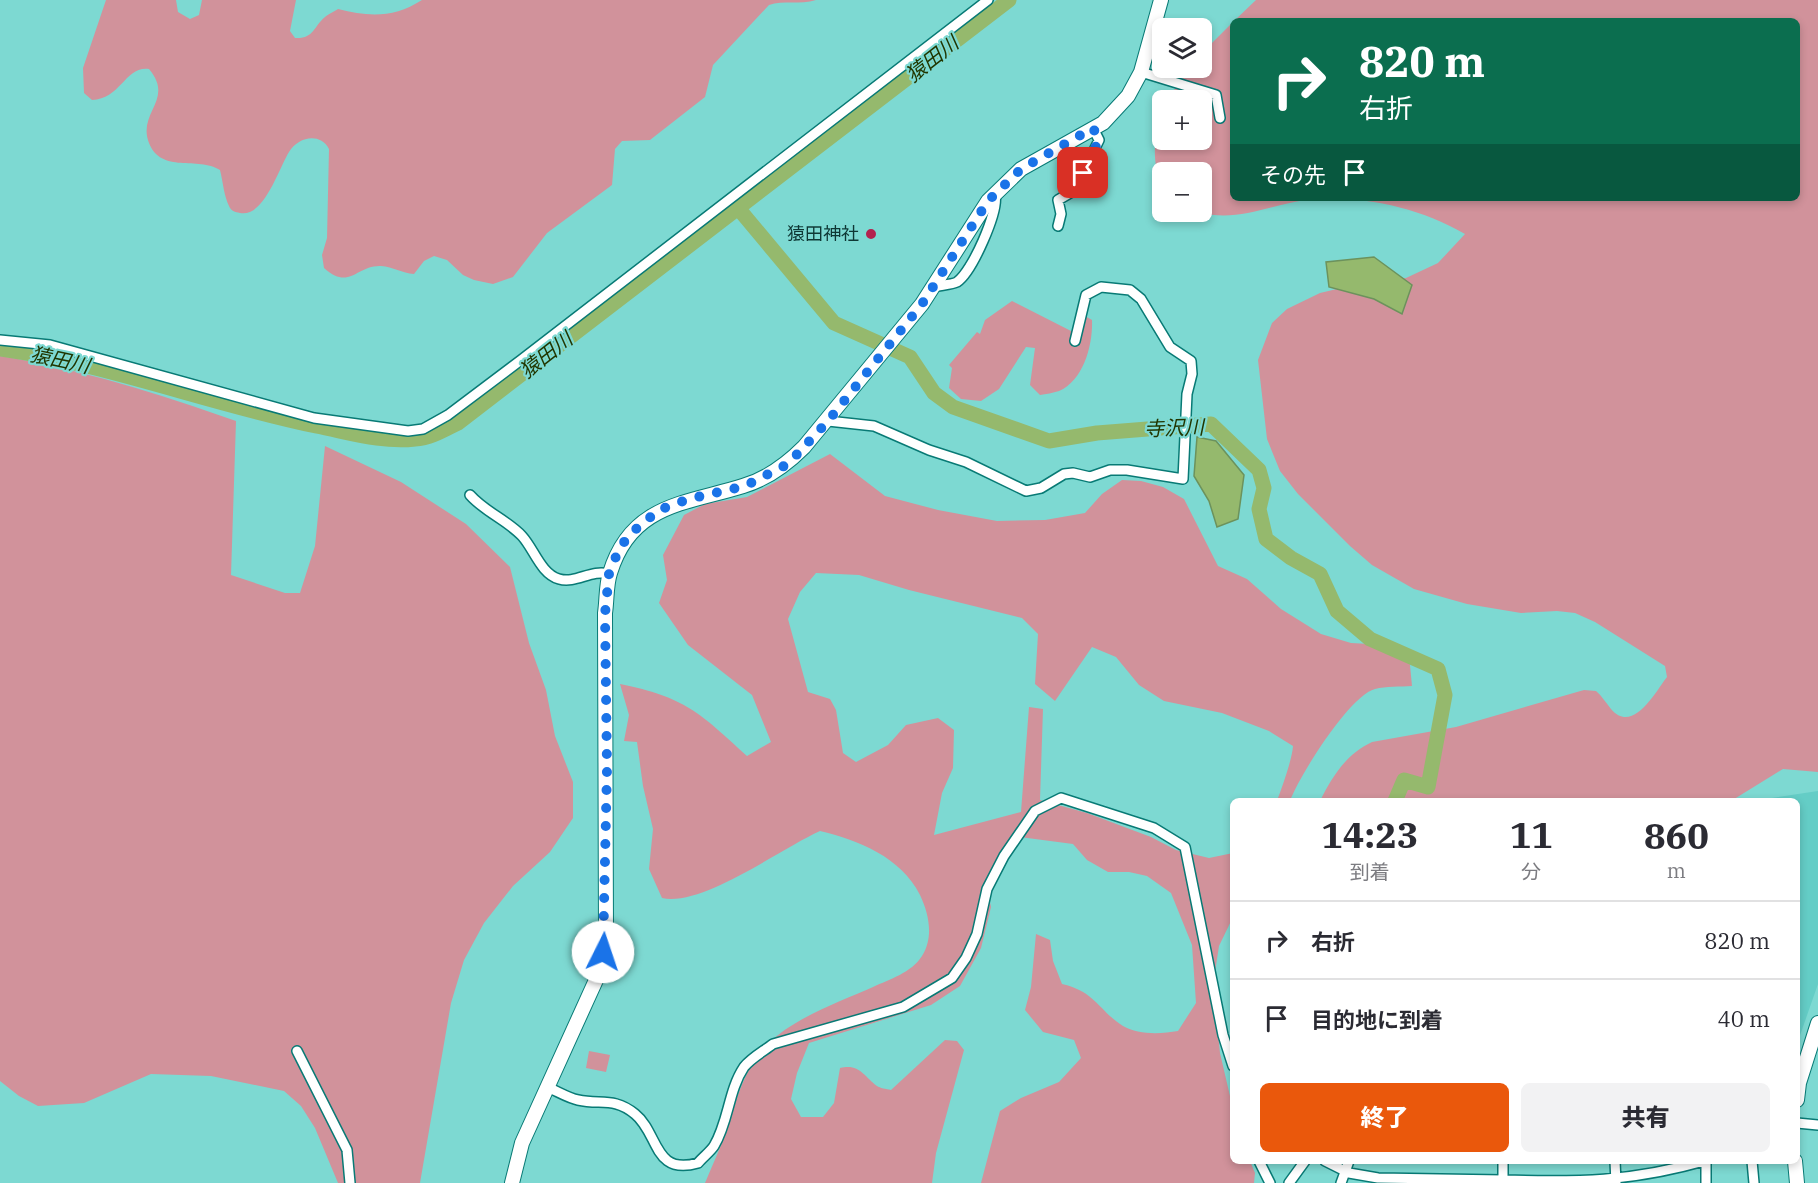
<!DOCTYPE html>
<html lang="ja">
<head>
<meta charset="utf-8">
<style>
  body { margin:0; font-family:"IBM Plex Serif","Noto Sans JP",serif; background:#f2f2f3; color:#2b2b33; height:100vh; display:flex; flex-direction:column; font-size:22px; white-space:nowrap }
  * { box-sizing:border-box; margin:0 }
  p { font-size:20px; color:#7c7c81 }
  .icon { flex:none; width:33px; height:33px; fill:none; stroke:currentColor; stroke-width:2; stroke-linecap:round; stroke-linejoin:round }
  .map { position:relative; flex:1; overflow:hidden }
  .details { position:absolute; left:1230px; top:798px; width:570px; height:366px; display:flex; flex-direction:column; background:#fff; border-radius:9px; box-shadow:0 3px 9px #0003 }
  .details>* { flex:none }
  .banner { position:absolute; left:1230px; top:18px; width:570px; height:183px; border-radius:9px; box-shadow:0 3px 9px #0003; background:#0b6e4f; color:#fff; overflow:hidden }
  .fabs { position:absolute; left:1152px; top:18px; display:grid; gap:12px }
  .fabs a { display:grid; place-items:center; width:60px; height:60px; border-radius:9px; background:#fff; box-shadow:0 3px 9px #0003; font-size:30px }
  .pin { position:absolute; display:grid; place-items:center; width:51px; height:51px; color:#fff; margin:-26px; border-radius:12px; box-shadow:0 3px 9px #0006 }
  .me { position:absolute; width:66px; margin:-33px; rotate:4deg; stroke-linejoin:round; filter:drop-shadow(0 0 4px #0008) }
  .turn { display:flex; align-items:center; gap:21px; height:126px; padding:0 30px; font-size:27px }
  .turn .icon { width:78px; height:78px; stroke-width:2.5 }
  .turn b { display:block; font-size:42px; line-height:51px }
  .then { display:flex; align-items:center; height:57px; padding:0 30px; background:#0003; gap:12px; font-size:22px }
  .eta { display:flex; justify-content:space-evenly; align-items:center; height:102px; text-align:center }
  .eta b { font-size:36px; font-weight:800; line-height:42px }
  .cta { display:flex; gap:12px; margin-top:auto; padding:12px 30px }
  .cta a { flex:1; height:69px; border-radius:9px; background:#ea580c; color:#fff; font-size:24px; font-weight:800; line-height:69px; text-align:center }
  .cta a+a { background:#f2f2f3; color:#2b2b33 }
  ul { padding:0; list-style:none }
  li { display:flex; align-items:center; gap:18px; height:78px; padding:0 30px; border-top:2px solid #e1e1e2 }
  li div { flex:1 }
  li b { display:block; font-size:22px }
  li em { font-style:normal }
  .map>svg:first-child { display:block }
  .built { fill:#64cdc6 }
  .green { fill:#d1929b }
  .water { fill:#95b96d; stroke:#6c925c; stroke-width:1.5 }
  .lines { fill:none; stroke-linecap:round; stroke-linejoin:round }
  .river { stroke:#95b96d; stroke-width:15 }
  .street-casing { stroke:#087a75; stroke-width:12 }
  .secondary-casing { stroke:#087a75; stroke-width:16 }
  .street { stroke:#fff; stroke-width:9 }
  .secondary { stroke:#fff; stroke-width:14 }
  .route { stroke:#1a73e8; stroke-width:10; stroke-dasharray:0 18 }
  .poi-dot { fill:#b3224e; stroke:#7dd9d2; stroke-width:2 }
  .labels { text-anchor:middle; stroke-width:4.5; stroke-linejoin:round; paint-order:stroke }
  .poi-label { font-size:18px; fill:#0e3734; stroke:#7dd9d2; text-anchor:end }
  .water-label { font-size:20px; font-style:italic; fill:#213600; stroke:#7dd9d2 }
</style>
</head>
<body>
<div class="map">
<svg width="1818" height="1183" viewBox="0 0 1818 1183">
  <rect width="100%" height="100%" fill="#7dd9d2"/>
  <!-- built -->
  <path class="built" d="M1818,791V984L1797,1044V801H1752Z"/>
  <!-- green -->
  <path class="green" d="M106,0H176L178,12L190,19L199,15L202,0H296L290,31L295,38C314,39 313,27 325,17C328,14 334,12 338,9C369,17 394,18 422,0H816C800,5 783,0 769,5L713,65L705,97L650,140L622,141L615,149L612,185L547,233L513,277L493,284L474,280L463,275L447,260L434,256L424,261L414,274C402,273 393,267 381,266C356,265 350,291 324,268L322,255L327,238L329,149C320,132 298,137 289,152C279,168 264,218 240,213C235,212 231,211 229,206C224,196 223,182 220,170C198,156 161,174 149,143C137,112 175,100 149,69C125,66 121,99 92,100L84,93L83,68Z
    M1256,0H1818V772L1783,769L1731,801H1320C1332,777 1346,754 1372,742L1456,727L1584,690L1596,691C1602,696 1606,703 1611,709C1633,735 1656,691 1667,677L1665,666L1595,622L1575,613L1557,611L1521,613L1467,604L1414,589L1372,565L1350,546L1298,494L1280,471L1267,439L1258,360L1272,323L1287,309L1320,293L1362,283L1406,278L1438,263L1465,234C1420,208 1366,196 1314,199C1276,202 1237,224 1200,212L1202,172H1162V191C1153,159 1152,147 1162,115V140H1202V100H1167L1190,68H1202V53L1233,22V198H1797V21H1234Z
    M1012,301L1073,332L1078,312L1092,320C1093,344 1084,380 1059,391C1053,393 1046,394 1040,395L1030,385L1035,348L1026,347L999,389L981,401L961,399L949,388L952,368L949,365L977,332L980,334L985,320Z
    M0,356C81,369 159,394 236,421L231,575L285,593H300L315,546L325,446L401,482L466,524L510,567L529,643L546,690L555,736L573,782V818L550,852L513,886L484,923L464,960L451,1003L420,1183H338L315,1128L301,1106L284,1091L211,1076L151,1074L84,1103L38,1106L19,1096L0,1081Z
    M830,454L885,496L938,510L997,521L1045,520L1085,513L1102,494L1122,480L1141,481L1163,487L1184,499L1218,566L1247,579L1281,609L1321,634L1351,643L1388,645L1409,655L1412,686C1400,687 1386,686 1375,689C1350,695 1299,776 1290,801H1277C1282,787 1292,760 1293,746L1269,731L1222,713L1164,701L1139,685L1116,657L1092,647L1055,701L1035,684L1038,634L1022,618L909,590L859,575L816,573L800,592L788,619L808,692L830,699L836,710L843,753L856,762L888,745L906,725L938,718L954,730L953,768L942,793L934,835L1021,812L1029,707L1043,709L1040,800L1087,813L1151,837L1176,850L1209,858L1233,853V917L1219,946L1213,985L1220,1053L1233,1109V1161H1250L1255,1173L1254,1183H981L1000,1111L1021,1098L1059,1082L1081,1058L1074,1040L1043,1032L1025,1010L1031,987L1036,934L1050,940L1053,961L1062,984C1096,992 1098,1010 1123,1026C1138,1035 1161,1034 1178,1031L1196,1003L1192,945L1171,893L1147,876L1129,872H1108L1087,860L1073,844L1012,836L985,880L991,907L981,948L960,986L931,1005L809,1043L797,1073L791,1099L801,1117H823L834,1103L840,1068C859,1063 864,1076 877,1086C880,1088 886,1089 891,1090L945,1040L957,1041L964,1050L936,1153L932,1183H705C712,1166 720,1149 726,1132C736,1102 743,1070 766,1046C791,1019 839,1002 873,987C890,979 911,973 922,956C934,937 929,914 920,895C901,857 858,840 820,831C780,849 702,907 662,898L649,869L653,829L643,786L637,742L624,741L629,715L620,684C685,697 700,713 747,756L771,742L752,695L688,645L659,603L667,580L663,555L684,515L705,504L747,497Z
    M589,1051L610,1055L606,1072L586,1068Z"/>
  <!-- water -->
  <path class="water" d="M1374,257L1412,285L1402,314L1374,299L1329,287L1326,262Z
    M1197,437L1216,441L1244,475L1238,519L1217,527L1209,501L1194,476Z"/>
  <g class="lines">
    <!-- river -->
    <path class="river" d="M738,208L834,323L910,357L934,393L953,407L1049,441L1097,433L1211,424L1259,470L1264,488L1259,509L1266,539L1291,558L1320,574L1337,611L1370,639L1438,669L1445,695L1428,787L1404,780L1395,801
      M0,349C108,364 209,404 316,426C348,432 382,443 415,439C431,438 444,430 458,423L1009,0"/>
    <!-- street casing -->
    <g class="street-casing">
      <path id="street" d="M1141,72L1216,95L1220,118
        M1058,226L1061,214L1058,200L1075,190L1099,140L1093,128
        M933,287C940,285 951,285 957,282C972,272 999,211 995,195
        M0,340L50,345L314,418L408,431L423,429L448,415L521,360L988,0
        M828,421L874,426L929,450L966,462L1026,491L1041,488L1064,474L1073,473L1090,477L1110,470H1127L1183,479L1187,394L1192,374L1191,361L1170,347L1141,299L1130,290L1101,287L1086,295L1075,341
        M470,495C485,512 507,520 522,536C534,549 541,574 559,579C576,584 591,569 609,574
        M297,1051L347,1150L350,1183
        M547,1087C557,1091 568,1098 578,1100C601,1105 614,1097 635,1114C659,1133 653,1176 698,1163C703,1157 710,1152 714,1146C729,1121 728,1091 744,1067C751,1058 764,1051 773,1044L903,1007L952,978L966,958L977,934L987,889L1004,856L1035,811L1061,798L1154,828L1185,847L1223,1035L1233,1066
        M1797,1123L1818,1125
        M1259,1161L1270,1183
        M1325,1161L1349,1173L1378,1178L1503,1180V1183
        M1503,1161V1180C1578,1182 1630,1182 1704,1161
        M1615,1161L1616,1183
        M1706,1161V1183
        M1752,1161L1754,1183
        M1289,1183L1305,1161
        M1341,1183L1349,1161"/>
    </g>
    <!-- secondary casing -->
    <g class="secondary-casing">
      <path id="secondary" d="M1797,1100L1799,1083L1818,1023
        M1795,1161L1797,1183
        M512,1183L522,1143L601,969L606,936L605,613C607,600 606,585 610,573C631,504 685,504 743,486C767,479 787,464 804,447L922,304L988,201L1021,169L1103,123L1128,96L1141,72L1161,0"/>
    </g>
    <!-- street -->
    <use href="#street" class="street"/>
    <!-- secondary -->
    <use href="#secondary" class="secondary"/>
  </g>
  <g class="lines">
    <!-- route -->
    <path class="route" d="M603,952L607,769L605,614L609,574L619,549L630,534L659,510L689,499L745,486L788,464L828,421L922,304L988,201L1021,169L1093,128L1099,140L1083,173"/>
  </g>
  <!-- markers -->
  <circle class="poi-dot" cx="871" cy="234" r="6"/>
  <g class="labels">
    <!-- poi labels -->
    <g class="poi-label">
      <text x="859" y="240">猿田神社</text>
    </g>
    <!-- water labels -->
    <g class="water-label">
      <text transform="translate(932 59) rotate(-38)" y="7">猿田川</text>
      <text transform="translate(546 355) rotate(-38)" y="7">猿田川</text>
      <text transform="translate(60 360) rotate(12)" y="7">猿田川</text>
      <text transform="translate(1174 428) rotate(-2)" y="7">寺沢川</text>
    </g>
  </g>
</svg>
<div class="fabs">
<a><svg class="icon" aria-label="layers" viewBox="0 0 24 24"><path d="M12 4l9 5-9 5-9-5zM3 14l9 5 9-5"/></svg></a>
<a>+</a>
<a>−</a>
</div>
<div class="pin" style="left:1083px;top:173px;background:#d93025"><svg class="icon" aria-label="arrive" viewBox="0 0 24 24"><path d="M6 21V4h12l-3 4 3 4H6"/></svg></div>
<svg class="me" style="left:603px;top:952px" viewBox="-20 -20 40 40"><circle r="19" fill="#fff"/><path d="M0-13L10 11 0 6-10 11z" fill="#1a73e8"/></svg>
<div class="banner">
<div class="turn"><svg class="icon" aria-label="right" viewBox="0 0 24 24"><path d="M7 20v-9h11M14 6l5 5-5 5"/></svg><div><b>820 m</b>右折</div></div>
<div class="then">その先<svg class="icon" aria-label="arrive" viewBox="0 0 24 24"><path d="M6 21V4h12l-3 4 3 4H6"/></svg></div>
</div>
<section class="details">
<div class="eta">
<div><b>14:23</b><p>到着</p></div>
<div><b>11</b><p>分</p></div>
<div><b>860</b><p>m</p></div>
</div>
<ul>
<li><svg class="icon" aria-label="right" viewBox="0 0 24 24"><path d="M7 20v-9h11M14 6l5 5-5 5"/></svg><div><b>右折</b></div><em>820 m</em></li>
<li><svg class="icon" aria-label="arrive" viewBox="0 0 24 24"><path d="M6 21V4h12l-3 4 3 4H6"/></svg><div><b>目的地に到着</b></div><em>40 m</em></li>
</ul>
<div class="cta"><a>終了</a><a>共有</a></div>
</section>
</div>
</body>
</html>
